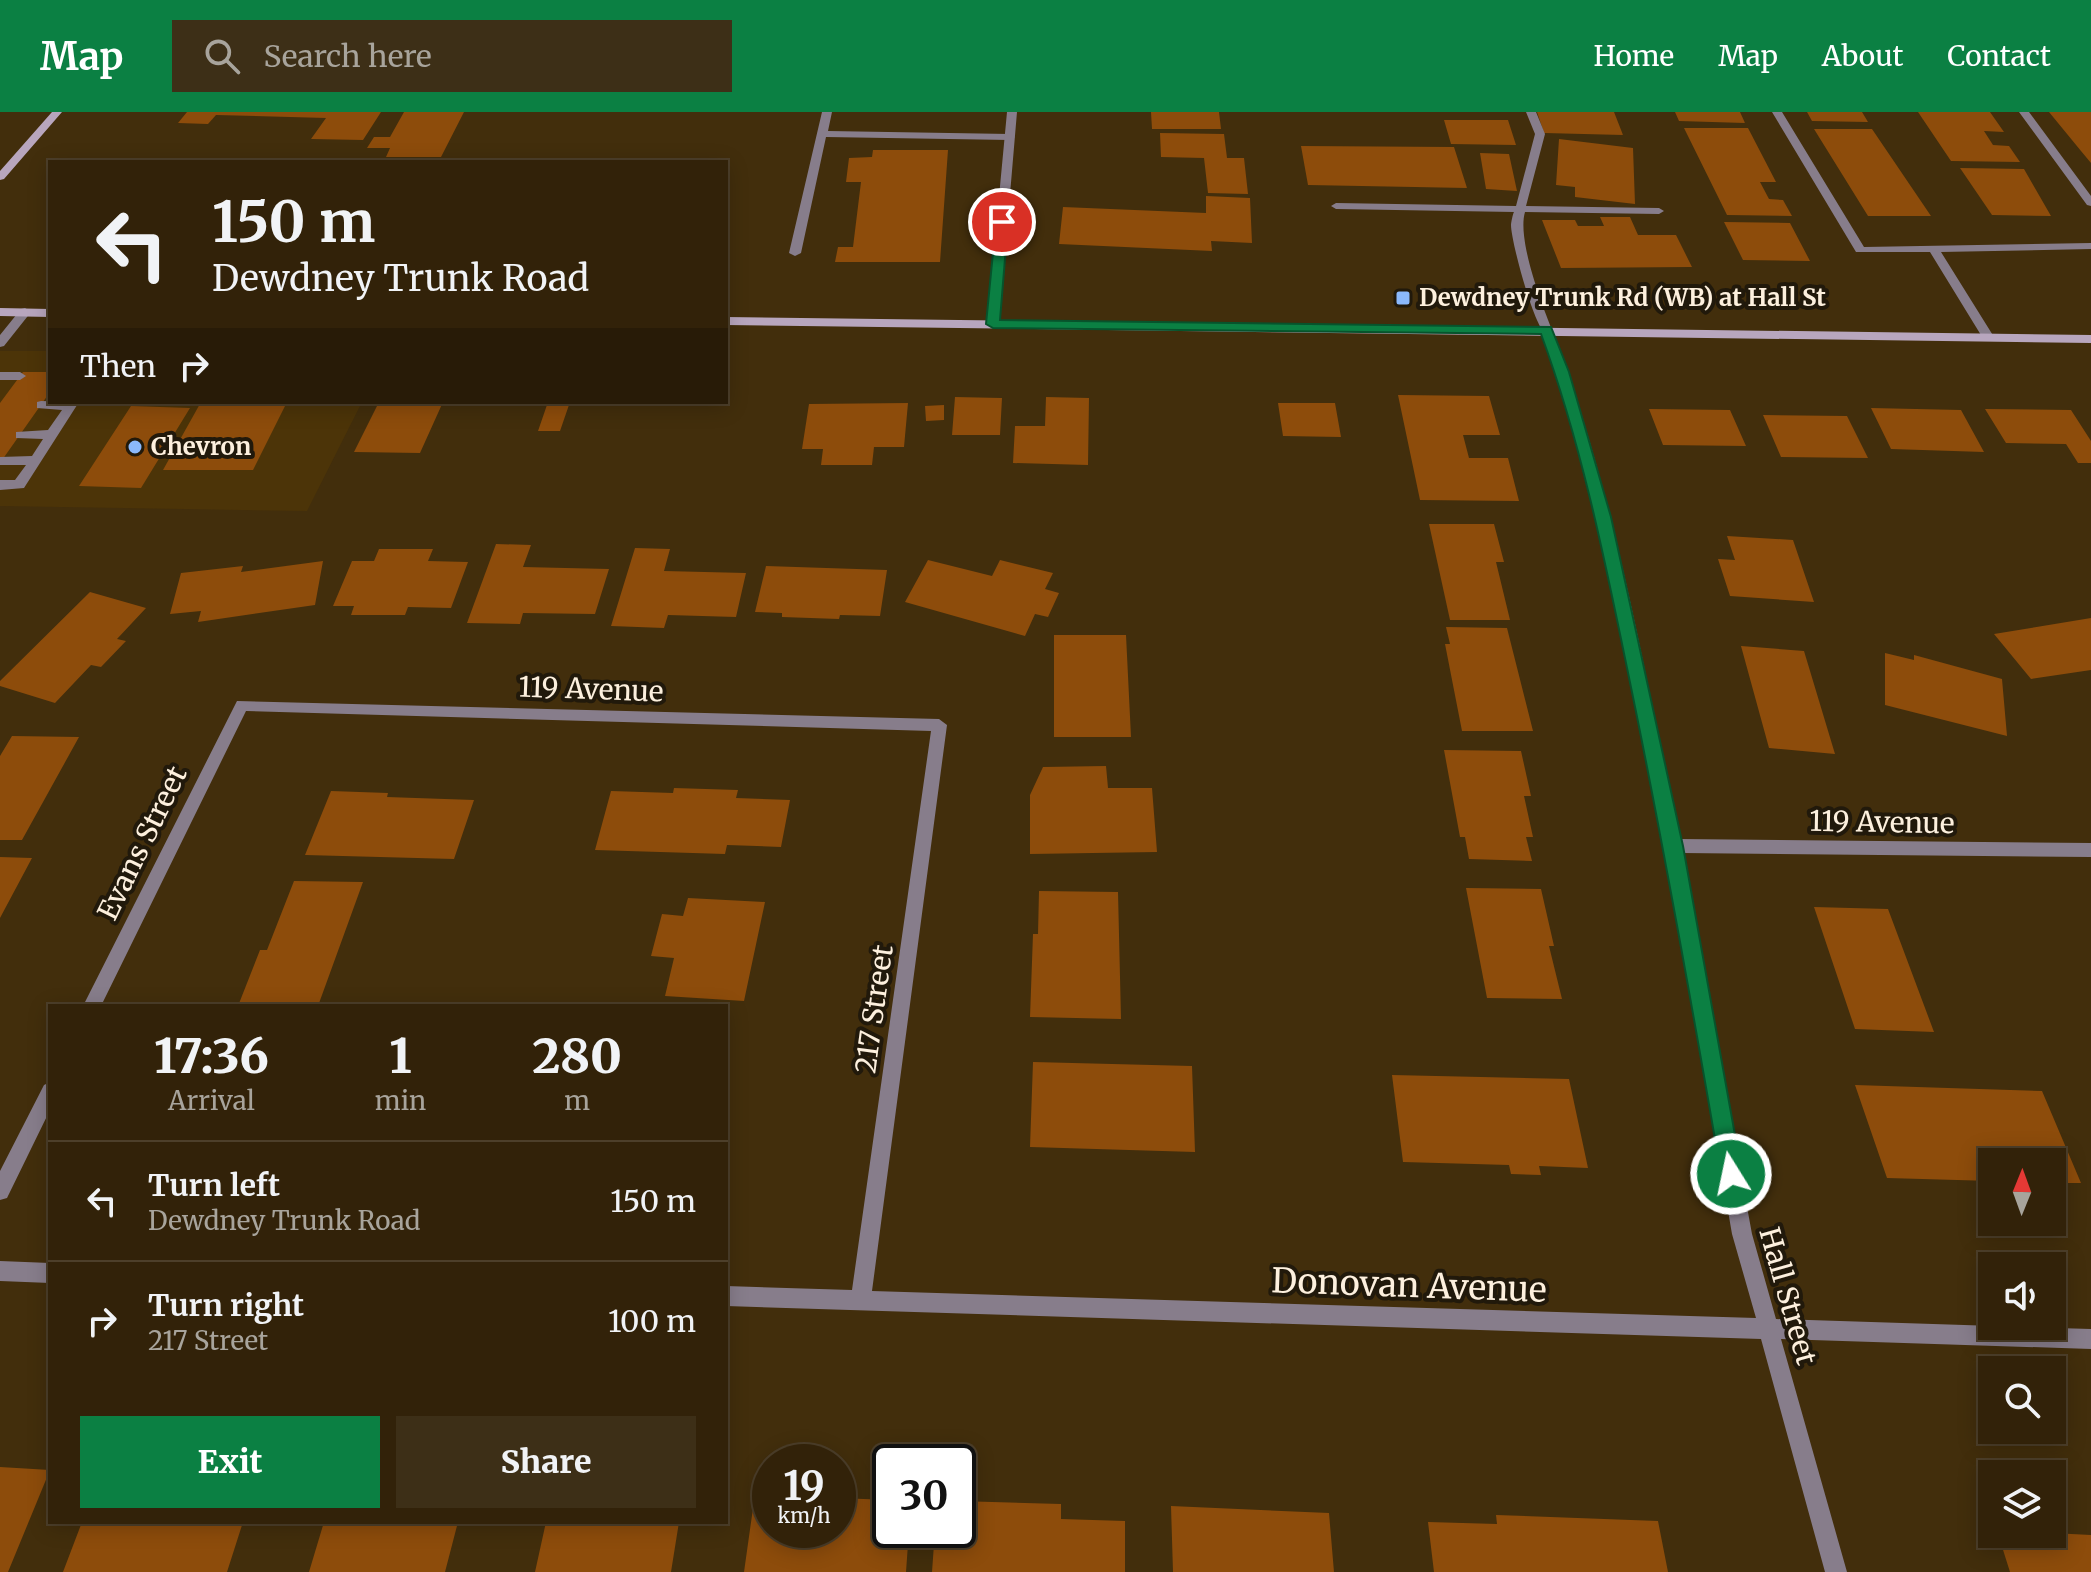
<!DOCTYPE html>
<html lang="en">
<head>
<meta charset="utf-8">
<style>
  body { margin:0; font-family:Merriweather,serif; background:#3d2f17; color:#f1f3f6; height:100vh; display:flex; flex-direction:column; font-size:30px; white-space:nowrap }
  * { box-sizing:border-box; margin:0 }
  p { font-size:26px; color:#a8a49c }
  .icon { flex:none; width:44px; height:44px; fill:none; stroke:currentColor; stroke-width:2; stroke-linecap:round; stroke-linejoin:round }
  .map { position:relative; flex:1; overflow:hidden }
  .details { position:absolute; left:48px; top:892px; width:680px; height:520px; display:flex; flex-direction:column; background:#322209; border-radius:0px; box-shadow:0 4px 20px #0003,0 0 0 2px #4d3f2a }
  .details>* { flex:none }
  .banner { position:absolute; left:48px; top:48px; width:680px; height:244px; border-radius:0px; box-shadow:0 4px 20px #0003,0 0 0 2px #4d3f2a; background:#322209; color:#f1f3f6; overflow:hidden }
  .needle { width:52px; rotate:1deg }
  .controls { position:absolute; left:1978px; top:1036px; display:grid; gap:16px }
  .controls a { display:grid; place-items:center; width:88px; height:88px; border-radius:0px; background:#322209; box-shadow:0 4px 20px #0003,0 0 0 2px #4d3f2a; font-size:40px }
  .speed { position:absolute; left:752px; top:1332px; display:flex; gap:16px; font-size:40px; font-weight:700; text-align:center }
  .speed>* { display:grid; place-content:center; width:104px; height:104px; border-radius:50%; background:#322209; box-shadow:0 4px 20px #0003,0 0 0 2px #4d3f2a; line-height:1 }
  .speed small { font-size:20px; font-weight:400 }
  .speed .limit { border:4px solid #111; border-radius:12px; background:#fff; color:#111 }
  .pin { position:absolute; display:grid; place-items:center; width:68px; height:68px; color:#fff; margin:-34px; border:4px solid #fff; border-radius:50%; box-shadow:0 2px 8px #0007 }
  .me { position:absolute; width:88px; margin:-44px; rotate:350deg; stroke-linejoin:round; filter:drop-shadow(0 0 6px #0008) }
  .turn { display:flex; align-items:center; gap:28px; height:168px; padding:0 32px; font-size:36px }
  .turn .icon { width:104px; height:104px; stroke-width:2.5 }
  .turn b { display:block; font-size:56px; line-height:68px }
  .then { display:flex; align-items:center; height:76px; padding:0 32px; background:#0003; gap:16px; font-size:30px }
  .eta { display:flex; justify-content:space-evenly; align-items:center; height:136px; text-align:center }
  .eta b { font-size:48px; font-weight:800; line-height:56px }
  .primary-button { display:flex; gap:16px; margin-top:auto; padding:16px 32px }
  .primary-button a { flex:1; height:92px; border-radius:0px; background:#0b8043; color:#fff; font-size:32px; font-weight:800; line-height:92px; text-align:center }
  .primary-button a+a { background:#3d2f17; color:#f1f3f6 }
  ul { padding:0; list-style:none }
  li { display:flex; align-items:center; gap:24px; height:120px; padding:0 32px; border-top:2px solid #4d3f2a }
  li div { flex:1 }
  li b { display:block; font-size:30px }
  li em { font-style:normal }
  header { display:flex; align-items:center; gap:48px; box-sizing:border-box; height:112px; padding:0 40px; background:#0b8043; color:#fff }
  header strong { font-size:38px }
  nav { display:flex; gap:44px; margin-inline-start:auto; font-size:28px }
  .search { width:560px; height:72px; background:#3d2f17; display:flex; align-items:center; gap:20px; box-sizing:border-box; padding:0 28px; border-radius:0px; color:#a8a49c; font-size:30px }
  .map>svg:first-child { display:block }
  .built { fill:#4c3408 }
  .building { fill:#8d4c0b }
  .lines { fill:none; stroke-linecap:round; stroke-linejoin:round }
  .lane { fill:#877d8b; fill-rule:evenodd }
  .street { fill:#877d8b; fill-rule:evenodd }
  .secondary { fill:#b8a6be; fill-rule:evenodd }
  .route { fill:#0b8043; stroke:#07532c; stroke-width:2 }
  .poi-dot { fill:#8bb9fc; stroke:#21190b; stroke-width:3 }
  .labels { text-anchor:middle; stroke-width:8; stroke-linejoin:round; paint-order:stroke }
  .far-poi-label { font-size:24px; font-weight:bold; fill:#fdf0de; stroke:#21190b; text-anchor:start }
  .street-label { font-size:28px; fill:#fdf0de; stroke:#21190b }
  .near-street-label { font-size:34px; fill:#fdf0de; stroke:#21190b }
</style>
</head>
<body>
<header>
<strong>Map</strong>
<div class="search"><svg class="icon" aria-label="search" viewBox="0 0 24 24"><circle cx="10" cy="10" r="6"/><path d="M15 15l6 6"/></svg>Search here</div>
<nav><a>Home</a><a>Map</a><a>About</a><a>Contact</a></nav>
</header>
<div class="map">
<svg width="2091" height="1460" viewBox="0 0 2091 1460">
  <rect width="100%" height="100%" fill="#422e0c"/>
  <!-- built -->
  <path class="built" d="M0,239H50V290H362L307,399L0,394Z"/>
  <!-- building -->
  <path class="building" d="M187,0H381L363,28L311,27L326,6L216,3L208,12L178,11Z
    M404,0H464L441,45H386L390,36H367L374,25H390Z
    M1151,0H1219L1221,17H1152Z
    M1537,0H1614L1623,23L1544,21Z
    M1675,0H1740L1745,11L1679,9Z
    M1807,0H1862L1868,10L1812,9Z
    M1918,0H1990L2004,20L1984,19L1993,33L2009,34L2020,50L1951,49Z
    M2049,0H2091V51L2081,39Z
    M1444,8H1508L1516,33L1451,32Z
    M1684,16H1748L1776,70H1760L1769,87L1783,88L1792,104L1727,103Z
    M1814,17H1872L1931,104H1868Z
    M1160,21L1224,22L1227,46H1244L1248,82L1208,81L1204,46L1161,45Z
    M1559,27L1633,36L1635,92L1575,85V75L1556,73Z
    M1301,34L1454,35L1467,76L1308,73Z
    M873,38H948L940,150H835L838,135H853L861,70H846L849,46L872,45Z
    M1480,41L1509,42L1517,79L1486,77Z
    M1960,56L2024,57L2051,104L1992,103Z
    M1206,84L1250,86L1252,131L1211,129L1212,139L1059,132L1063,95L1206,101Z
    M1600,105H1630L1638,123H1676L1692,155L1561,156L1542,108H1575L1578,114H1604Z
    M1724,110L1790,111L1810,149L1743,148Z
    M23,260H50V280L0,351V291Z
    M1398,283L1489,284L1500,323H1463L1469,346H1508L1519,389L1420,388Z
    M955,285L1002,286L1000,323H952Z
    M1046,285L1089,286L1088,353L1013,351L1015,314H1045Z
    M201,290H287L253,358H163Z
    M379,290H443L420,341L354,340Z
    M548,290H570L560,319H538Z
    M908,291L904,335H874L872,353H821L823,337H802L809,292Z
    M1278,291H1335L1341,325L1283,324Z
    M944,293V308L926,309L925,294Z
    M131,294L190,296L141,376L79,374Z
    M1871,296L1961,298L1984,340L1891,337Z
    M1649,297L1730,298L1746,334L1663,333Z
    M1985,297L2071,298L2091,329V351H2078L2066,332L2006,331Z
    M1763,303L1847,304L1868,346L1781,345Z
    M1429,412H1494L1504,450H1496L1510,508H1450Z
    M1727,424L1793,428L1814,490L1730,484L1718,447L1735,448Z
    M496,432L531,433L523,455L609,457L595,502L523,501L520,512L467,511Z
    M635,436L670,437L664,459L746,461L736,505L668,503L664,516L611,514Z
    M379,437H433L428,449L468,450L451,496L408,495L405,503H351L354,494H333L352,449H374Z
    M928,448L992,464L1000,448L1053,461L1045,477L1059,481L1048,505L1035,502L1025,524L905,490Z
    M323,449L315,493L198,510L201,499L170,502L181,461L243,454L241,460Z
    M766,454L887,458L880,504L840,503L839,507L782,505V501L755,500Z
    M90,480L146,496L117,527L126,529L101,555L91,553L55,591L0,574V569Z
    M2091,506V558L2031,567L1994,522Z
    M1446,515L1507,516L1533,619H1462L1445,532H1450Z
    M1054,523H1126L1131,625H1054Z
    M1741,534L1804,539L1835,642L1769,636Z
    M1885,541L1914,548V543L2002,567L2007,624L1885,593Z
    M12,624L79,625L22,728H0V644Z
    M1444,638L1521,639L1531,684H1524L1533,725H1526L1532,749L1469,747L1465,725H1460Z
    M1106,654L1108,676H1152L1157,740L1030,742V683L1043,655Z
    M674,676L738,678L736,686L790,688L781,735L727,733L725,742L595,738L611,679L673,681Z
    M331,679L388,681L387,685L474,688L454,747L305,743Z
    M0,745L32,746L0,806Z
    M294,769L363,770L318,894H238L260,838H267Z
    M1466,776L1541,777L1554,834H1549L1562,887L1487,886Z
    M1039,779L1118,780L1121,907L1030,905L1033,822H1038Z
    M688,786L765,790L744,889L665,884L674,846L651,844L662,802L683,804Z
    M1814,795L1888,797L1934,920L1855,917Z
    M1033,950L1192,954L1195,1040L1030,1035Z
    M1392,963L1569,967L1588,1056L1539,1054L1541,1063L1511,1062L1509,1053L1403,1050Z
    M1855,973L2042,979L2081,1071H2052V1050H1992V1069L1887,1066Z
    M0,1355L50,1358L8,1460H0Z
    M755,1382L770,1383V1418H838V1386L890,1388V1418H909L906,1460H744Z
    M958,1389L1061,1392V1407L1125,1409V1460H932L935,1418H958Z
    M1171,1394L1329,1401L1334,1460H1173Z
    M1496,1403L1658,1409L1668,1460H1434L1428,1410L1497,1412Z
    M82,1410H243L227,1460H63Z
    M324,1410H458L445,1460H309Z
    M546,1410H679L671,1460H535Z
    M2052,1421L2091,1423V1460H2010L1998,1422Z"/>
  <g class="lines">
    <!-- lane -->
    <path class="lane" d="M822,0H832L828,19L1010,22L1015,25L1010,28L826,25L801,141L795,144L789,141Z
      M1526,0H1536L1545,22L1526,94L1659,96L1664,99L1659,102L1525,100C1517,127 1541,190 1552,218L1546,222C1534,215 1511,129 1511,113C1511,111 1513,101 1514,100L1336,97L1331,94L1336,91L1516,94L1535,22Z
      M1772,0H1782L1864,135L2091,131V137L1941,140L1994,225L1988,229L1984,228L1930,140H1856Z
      M2019,0H2029L2091,84V94L2087,93Z
      M25,196L31,200L4,234L0,235V223L21,197Z
      M0,260H20L26,264L20,268H0Z
      M41,289L79,290L24,376L0,378V368H15L26,353H0V345L32,344L43,327L16,326V320L48,318L62,298L37,296V290Z"/>
    <!-- street -->
    <path class="street" d="M1007,0H1017L999,212L993,216L987,212Z
      M1546,214L1552,218C1615,381 1643,557 1680,727L2091,731V745L1682,741L1752,1122L1776,1207L2091,1217V1237L1781,1227L1847,1460H1825L1761,1227L726,1194V1174L852,1178L931,619L246,599L101,894H83L237,589L939,607L947,613L872,1179L1756,1206L1732,1122L1665,734L1596,405L1556,260L1540,218Z
      M50,970V998L7,1086L0,1088V1059L44,973Z
      M0,1149L50,1151V1171L0,1169Z"/>
    <!-- secondary -->
    <path class="secondary" d="M52,0H62L4,67L0,68V59Z
      M0,196L50,197V205L0,204Z
      M726,205L2091,223V231L726,213Z"/>
  </g>
  <!-- route -->
  <path class="route" d="M1002,107L1008,110L1000,208L1551,215L1569,260L1611,405L1683,734L1742,1062L1739,1070L1731,1073L1724,1070L1721,1062C1692,893 1662,724 1627,556C1604,444 1581,331 1541,222L993,216L986,212L996,110Z"/>
  <!-- markers -->
  <g class="poi-dot">
    <rect x="1395" y="178" width="16" height="16" rx="4"/>
    <circle cx="135" cy="335" r="8"/>
  </g>
  <g class="labels">
    <!-- far-poi labels -->
    <g class="far-poi-label">
      <text x="1419" y="194">Dewdney Trunk Rd (WB) at Hall St</text>
      <text x="151" y="343">Chevron</text>
    </g>
    <!-- street labels -->
    <g class="street-label">
      <text transform="translate(591 577) rotate(2)" y="10">119 Avenue</text>
      <text transform="translate(1882 710) rotate(1)" y="10">119 Avenue</text>
      <text transform="translate(142 731) rotate(-64)" y="10">Evans Street</text>
      <text transform="translate(874 897) rotate(-82)" y="10">217 Street</text>
      <text transform="translate(1788 1184) rotate(74)" y="10">Hall Street</text>
    </g>
    <!-- near-street labels -->
    <g class="near-street-label">
      <text transform="translate(1409 1173) rotate(2)" y="12">Donovan Avenue</text>
    </g>
  </g>
</svg>
<div class="controls">
<a><svg class="needle" viewBox="-14 -14 28 28"><path d="M0-13l5 13h-10z" fill="#e53935"/><path d="M0 13l5-13h-10z" fill="#a8a49c"/></svg></a>
<a><svg class="icon" aria-label="sound" viewBox="0 0 24 24"><path d="M4 9h4l5-4v14l-5-4H4zM17 9q2 3 0 6"/></svg></a>
<a><svg class="icon" aria-label="search" viewBox="0 0 24 24"><circle cx="10" cy="10" r="6"/><path d="M15 15l6 6"/></svg></a>
<a><svg class="icon" aria-label="layers" viewBox="0 0 24 24"><path d="M12 4l9 5-9 5-9-5zM3 14l9 5 9-5"/></svg></a>
</div>
<div class="speed"><div>19<small>km/h</small></div><div class="limit">30</div></div>
<div class="pin" style="left:1002px;top:110px;background:#d93025"><svg class="icon" aria-label="arrive" viewBox="0 0 24 24"><path d="M6 21V4h12l-3 4 3 4H6"/></svg></div>
<svg class="me" style="left:1731px;top:1062px" viewBox="-20 -20 40 40"><circle r="17" fill="#0b8043" stroke="#fff" stroke-width="3"/><path d="M0-11L8 9 0 5-8 9z" fill="#fff"/></svg>
<div class="banner">
<div class="turn"><svg class="icon" aria-label="left" viewBox="0 0 24 24"><path d="M17 20v-9H6M10 6l-5 5 5 5"/></svg><div><b>150 m</b>Dewdney Trunk Road</div></div>
<div class="then">Then<svg class="icon" aria-label="right" viewBox="0 0 24 24"><path d="M7 20v-9h11M14 6l5 5-5 5"/></svg></div>
</div>
<section class="details">
<div class="eta">
<div><b>17:36</b><p>Arrival</p></div>
<div><b>1</b><p>min</p></div>
<div><b>280</b><p>m</p></div>
</div>
<ul>
<li><svg class="icon" aria-label="left" viewBox="0 0 24 24"><path d="M17 20v-9H6M10 6l-5 5 5 5"/></svg><div><b>Turn left</b><p>Dewdney Trunk Road</p></div><em>150 m</em></li>
<li><svg class="icon" aria-label="right" viewBox="0 0 24 24"><path d="M7 20v-9h11M14 6l5 5-5 5"/></svg><div><b>Turn right</b><p>217 Street</p></div><em>100 m</em></li>
</ul>
<div class="primary-button"><a>Exit</a><a>Share</a></div>
</section>
</div>
</body>
</html>
